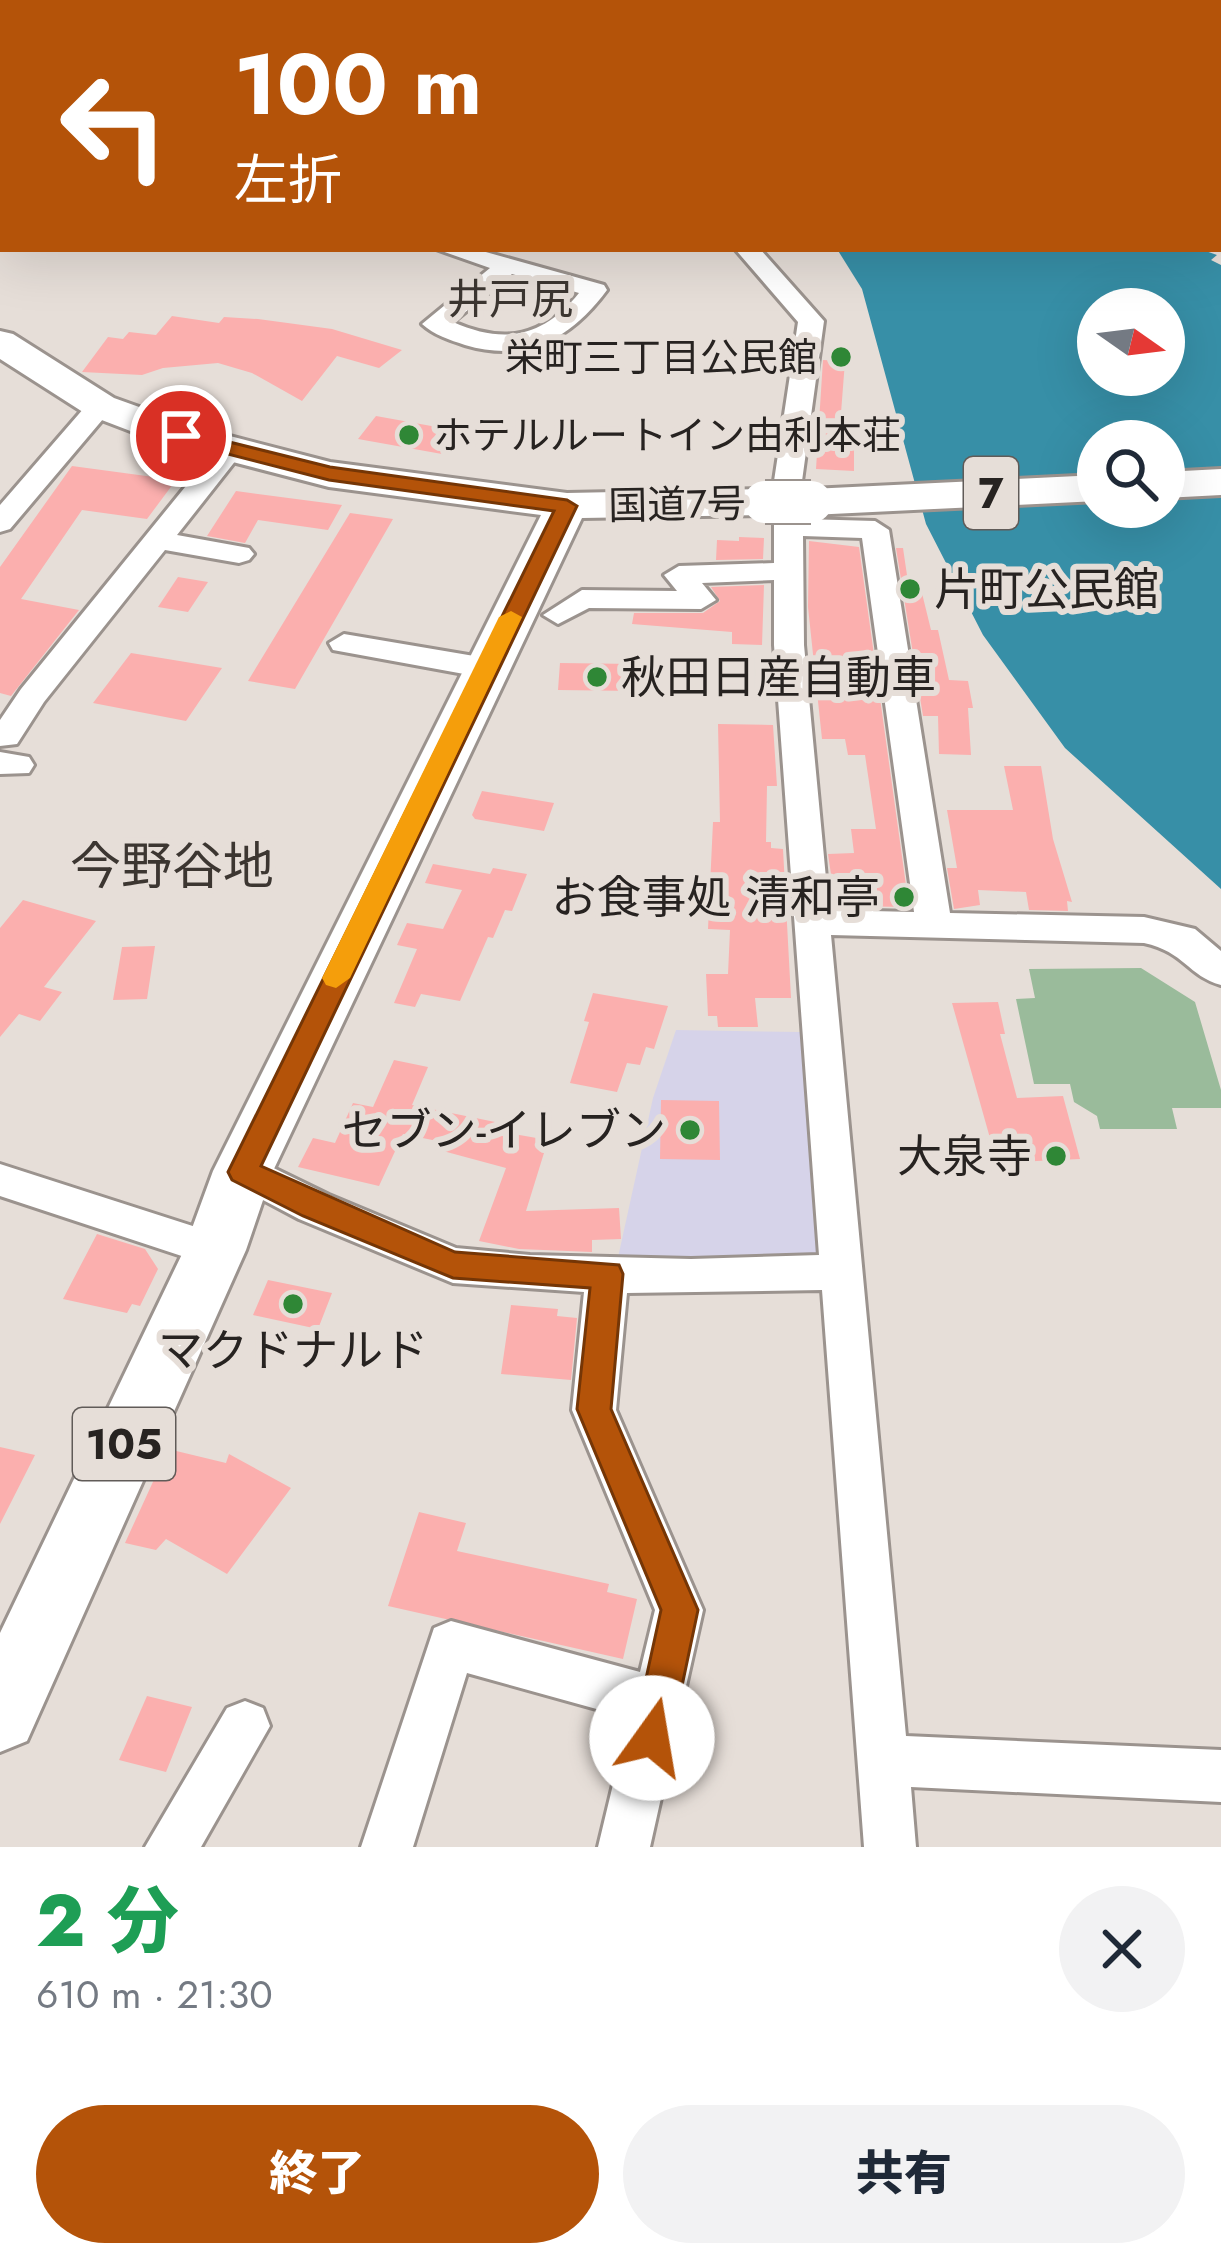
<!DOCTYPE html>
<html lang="ja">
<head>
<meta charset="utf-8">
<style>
  body { margin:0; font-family:Jost,"Noto Sans JP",sans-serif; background:#f2f2f3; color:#1f2937; height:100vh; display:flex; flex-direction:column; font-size:45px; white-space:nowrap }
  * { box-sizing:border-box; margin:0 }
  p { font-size:39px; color:#747a83 }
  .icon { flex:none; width:66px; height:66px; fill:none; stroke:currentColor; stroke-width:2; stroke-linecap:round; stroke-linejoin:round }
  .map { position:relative; height:1847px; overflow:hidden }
  .details { display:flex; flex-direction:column; background:#fff; flex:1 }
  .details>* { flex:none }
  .hud { position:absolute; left:0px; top:0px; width:1221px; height:252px; box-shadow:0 12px 48px #0002; background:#b45309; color:#fff; overflow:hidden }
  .needle { width:78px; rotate:104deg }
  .buttons { position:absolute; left:1077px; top:288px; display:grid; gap:24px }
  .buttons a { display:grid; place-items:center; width:108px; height:108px; border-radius:50%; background:#fff; box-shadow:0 12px 48px #0002; font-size:60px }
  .pin { position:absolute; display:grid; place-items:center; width:102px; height:102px; color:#fff; margin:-51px; border:6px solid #fff; border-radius:50%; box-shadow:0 3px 12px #0007 }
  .me { position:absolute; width:132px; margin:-66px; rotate:13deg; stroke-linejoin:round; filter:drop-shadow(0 0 9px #0008) }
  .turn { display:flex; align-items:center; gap:42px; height:252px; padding:0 36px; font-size:54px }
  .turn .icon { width:156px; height:156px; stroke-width:2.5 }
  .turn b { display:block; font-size:84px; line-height:102px }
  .round { display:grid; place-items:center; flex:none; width:126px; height:126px; border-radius:63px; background:#f2f2f3 }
  .head { display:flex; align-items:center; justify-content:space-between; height:204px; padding:0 36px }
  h1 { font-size:72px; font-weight:800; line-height:90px; color:#1e9e55 }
  .cta { display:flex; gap:24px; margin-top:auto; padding:24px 36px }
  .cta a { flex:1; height:138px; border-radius:72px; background:#b45309; color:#fff; font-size:48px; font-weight:800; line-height:138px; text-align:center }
  .cta a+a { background:#f2f2f3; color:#1f2937 }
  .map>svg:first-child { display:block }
  .commercial { fill:#d6d3e9 }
  .green { fill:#9abb9b }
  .water { fill:#378fa7; fill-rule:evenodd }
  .building { fill:#fbafae }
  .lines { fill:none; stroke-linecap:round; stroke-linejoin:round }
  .minor-casing { stroke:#9b938e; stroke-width:6 }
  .highway-casing { stroke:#9b938e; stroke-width:6 }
  .minor { fill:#fff; fill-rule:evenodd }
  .highway { fill:#fff; fill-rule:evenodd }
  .highway-bridge-casing { stroke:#9b938e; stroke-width:46; stroke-linecap:butt }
  .highway-bridge { stroke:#fff; stroke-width:42 }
  .route { fill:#b45309; stroke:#753606; stroke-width:3 }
  .slow { fill:#f59e0b }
  .poi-dot { fill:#2f8736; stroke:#e6ded8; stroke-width:4.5 }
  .labels { text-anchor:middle; stroke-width:12; stroke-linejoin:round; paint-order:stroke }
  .far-poi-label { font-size:39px; fill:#272321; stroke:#e6ded8; text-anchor:end }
  .far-street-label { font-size:39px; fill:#272321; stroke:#e6ded8 }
  .far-quarter-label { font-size:42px; fill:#3c3631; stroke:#e6ded8 }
  .shield { fill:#e6ded8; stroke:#605b58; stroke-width:3 }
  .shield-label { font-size:42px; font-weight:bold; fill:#272321 }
  .poi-label { font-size:45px; fill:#272321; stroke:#e6ded8; text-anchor:end }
  .quarter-label { font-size:51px; fill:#3c3631; stroke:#e6ded8 }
</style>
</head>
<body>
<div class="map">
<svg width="1221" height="1847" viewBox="0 0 1221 1847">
  <rect width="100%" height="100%" fill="#e6ded8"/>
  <!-- commercial -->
  <path class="commercial" d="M676,1030L800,1032L818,1260L617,1262L653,1098Z"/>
  <!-- green -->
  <path class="green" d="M0,0H409L412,3H3V58Z
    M1141,968L1195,1002L1221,1090V1108H1172L1177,1129H1100L1097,1116L1074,1102L1070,1084H1034L1016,999L1035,998L1029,969Z"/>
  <!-- water -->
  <path class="water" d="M788,0H1221V12L1218,3Z
    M837,249H1200L1217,255L1211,260L1221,265V889L1065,748L983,635L926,524L862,289ZM1098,309H1164V375H1098ZM1098,441H1164V507H1098Z"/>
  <!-- building -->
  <path class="building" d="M172,316L219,323L224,317L258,319L332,329L402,350L379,368L337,356L302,401L252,373L218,363L163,368L142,375L82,372L108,337L123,339L129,332L156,335Z
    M823,360L845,361L840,426H854V471L816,469Z
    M376,416L459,431L442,454L358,439Z
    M72,466L176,480L147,519L82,510L21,599L79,610L11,696L0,693V567Z
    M236,491L342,505L328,530L258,520L245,543L207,536Z
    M350,513L393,519L295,689L248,681Z
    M739,537L764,538L763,559L716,560L717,540L739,541Z
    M809,541L859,547L909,907L841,906L840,888H833L828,854L854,853L851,829H876L865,755H848L845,739H822L808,607Z
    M896,548H903L908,582L919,581L931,630H938L949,680L968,681L973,708H968L971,755L939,754L938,716H923Z
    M178,577L208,582L188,612L158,607Z
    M764,585L762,645L732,644V632L632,624L634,613H703L720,601L711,587Z
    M131,653L222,668L186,721L93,703Z
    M560,663L635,664V691L558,690Z
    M718,724L773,725L777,786H767L766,842H771V848L783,849L791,998H755L758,1027H718L717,1016H708L706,974H728L730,930L708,929L713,822H720Z
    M1004,766H1041L1053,839L1072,902L1067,901L1068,911L1029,910L1026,892L978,890L980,905L954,909L947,868H957L947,810H1013Z
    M482,791L554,803L544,831L475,819L472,815Z
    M433,864L490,874L493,868L527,874L512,911L505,910L493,938L488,937L460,1001L421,994L415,1007L394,1003L417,949L397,945L407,923L443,929L462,890L425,883Z
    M23,900L96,921L44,987L62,992L40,1021L19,1014L0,1037V928Z
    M155,946L147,999L113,1000L122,947Z
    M593,993L668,1006L654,1049L646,1047L640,1065L627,1063L617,1092L570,1083L589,1022L584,1021Z
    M998,1002L1005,1034H1000L1017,1098L1063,1096L1080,1159L997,1163L952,1003Z
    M394,1060L428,1067L412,1105L500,1123L497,1131L548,1140L526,1211L619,1208L621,1239L592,1240V1252L519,1249L479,1241L506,1168L443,1151L447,1143L403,1134L379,1186L298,1167L313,1138L335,1143L353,1103L373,1107Z
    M661,1100L719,1101L720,1160L660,1159Z
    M97,1234L145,1249L158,1269L140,1306L132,1304L127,1313L63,1299Z
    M268,1280L332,1293L318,1329L253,1315Z
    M511,1305L558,1309L557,1316L577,1318L571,1380L501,1374Z
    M0,1447L35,1455L0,1524Z
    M168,1449L226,1463L229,1454L291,1488L227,1574L166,1539L156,1550L125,1543Z
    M419,1512L466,1523L457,1551L609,1584L607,1592L637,1599L623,1659L388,1606Z
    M147,1696L192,1707L166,1772L119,1760Z"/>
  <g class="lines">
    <!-- minor casing -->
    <g class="minor-casing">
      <path id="minor" d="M676,0H698L674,3Z
        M0,55L3,56V68L0,67Z
        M436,249H475L604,285L607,290C571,339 526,363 465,345C450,340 434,335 422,324L490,268ZM512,274L579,293C543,337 505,345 453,322Z
        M735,249H760L824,321L802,481L803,519L875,521L889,530L950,913L1144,917L1195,929L1221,951V985C1188,976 1185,952 1144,943L831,935L906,1736L1221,1750V1802L911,1787L916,1847H864L822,1290L627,1293L616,1410L703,1610L650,1847H598L629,1718L467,1673L413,1847H361L434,1628L451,1621L640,1672L655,1610L572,1410L584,1292L453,1283L299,1219L229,1182L223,1171L229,1160L243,1155L257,1160L329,1195L456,1248L530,1255L691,1259L819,1255L774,645V580L702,583L716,600L701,609L589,608L558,624L543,615L582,590L677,591L664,575L679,566L774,563V481L798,322ZM803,536L862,538L914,912L829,910L804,645Z
        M100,398L109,400L113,406L109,412L10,529L0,532V505L91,400Z
        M230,442L244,450L177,535L249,548L254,554L249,560L239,563L165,550L44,702L17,744L0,746V720L21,689L220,444Z
        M344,634L486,658L502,668L486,678L333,650L329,643Z
        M0,752L29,757L34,765L29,773L0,774Z
        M0,1164L230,1238L236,1250L230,1262L215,1267L0,1196Z
        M245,1701L263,1708L270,1726L201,1847H145L227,1708Z"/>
    </g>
    <!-- highway casing -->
    <g class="highway-casing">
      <path id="highway" d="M0,331L13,334L114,398L195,427L330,462L567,493L765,489L780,493L786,502L780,511L765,515L582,518L273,1171L246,1250L27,1741L0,1752V1633L184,1250L213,1171L541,515L329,487L167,445L86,414L0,359Z
        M1221,469V495L1164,498V472Z
        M1098,475V501L811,515L796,511L790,502L796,493L811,489Z"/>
    </g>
    <!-- minor -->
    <use href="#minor" class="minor"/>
    <!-- highway -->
    <use href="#highway" class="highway"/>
    <!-- highway-bridge casing -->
    <g class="highway-bridge-casing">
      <path id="highway-bridge" d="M765,502H811"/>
    </g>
    <!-- highway-bridge -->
    <use href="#highway-bridge" class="highway-bridge"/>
  </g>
  <!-- route -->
  <path class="route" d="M181,430L330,467L567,500L577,506L261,1166L455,1252L619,1265L623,1274L611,1409L698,1610L671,1738L666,1752L652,1757L639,1752L633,1738L661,1610L577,1409L590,1288L453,1278L303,1216L232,1180L228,1172L554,511L329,480L173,440L170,436Z"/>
  <!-- slow -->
  <path class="slow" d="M511,611L522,617L350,978L336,988L326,985L322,978L499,617Z"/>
  <!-- markers -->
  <g class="poi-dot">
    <circle cx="841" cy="357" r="12"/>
    <circle cx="409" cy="435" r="12"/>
    <circle cx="910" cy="589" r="12"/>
    <circle cx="597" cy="677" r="12"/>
    <circle cx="904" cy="897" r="12"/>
    <circle cx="690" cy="1130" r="12"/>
    <circle cx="1056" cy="1156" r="12"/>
    <circle cx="293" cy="1304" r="12"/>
  </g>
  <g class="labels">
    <!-- far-poi labels -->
    <g class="far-poi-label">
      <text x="817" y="371">栄町三丁目公民館</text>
      <text x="433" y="449" text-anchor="start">ホテルルートイン由利本荘</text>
    </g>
    <!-- far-street labels -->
    <g class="far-street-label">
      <text transform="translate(677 504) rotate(-1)" y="14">国道7号</text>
    </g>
    <!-- far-quarter labels -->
    <g class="far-quarter-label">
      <text x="510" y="314">井戸尻</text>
    </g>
    <!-- shield labels -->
    <g class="shield">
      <rect x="964" y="457" width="54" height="72" rx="9"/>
      <rect x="73" y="1408" width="102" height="72" rx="9"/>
    </g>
    <g class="shield-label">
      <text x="991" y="508">7</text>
      <text x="124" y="1459">105</text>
    </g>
    <!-- poi labels -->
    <g class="poi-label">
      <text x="934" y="605" text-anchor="start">片町公民館</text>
      <text x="621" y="693" text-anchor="start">秋田日産自動車</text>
      <text x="880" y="913">お食事処 清和亭</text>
      <text x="666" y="1146">セブン-イレブン</text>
      <text x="1032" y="1172">大泉寺</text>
      <text x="293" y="1366" text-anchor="middle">マクドナルド</text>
    </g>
    <!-- quarter labels -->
    <g class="quarter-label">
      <text x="172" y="884">今野谷地</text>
    </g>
  </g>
</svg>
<div class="buttons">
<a><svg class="needle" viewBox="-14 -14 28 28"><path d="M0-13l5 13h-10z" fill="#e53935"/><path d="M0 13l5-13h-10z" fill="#747a83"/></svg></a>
<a><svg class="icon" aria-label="search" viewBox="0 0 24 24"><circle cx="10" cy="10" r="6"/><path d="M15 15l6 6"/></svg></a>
</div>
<div class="pin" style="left:181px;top:436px;background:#d93025"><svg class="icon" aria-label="arrive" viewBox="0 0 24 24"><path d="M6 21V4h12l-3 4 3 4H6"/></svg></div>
<svg class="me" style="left:652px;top:1738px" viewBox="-20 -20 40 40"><circle r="19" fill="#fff"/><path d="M0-13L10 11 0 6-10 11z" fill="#b45309"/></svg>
<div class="hud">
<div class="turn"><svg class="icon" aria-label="left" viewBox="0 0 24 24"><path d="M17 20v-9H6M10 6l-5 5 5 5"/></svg><div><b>100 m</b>左折</div></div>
</div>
</div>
<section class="details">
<div class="head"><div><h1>2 分</h1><p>610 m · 21:30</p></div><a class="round"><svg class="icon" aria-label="close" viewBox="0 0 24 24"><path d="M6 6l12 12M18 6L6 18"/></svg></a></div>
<div class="cta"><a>終了</a><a>共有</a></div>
</section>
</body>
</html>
